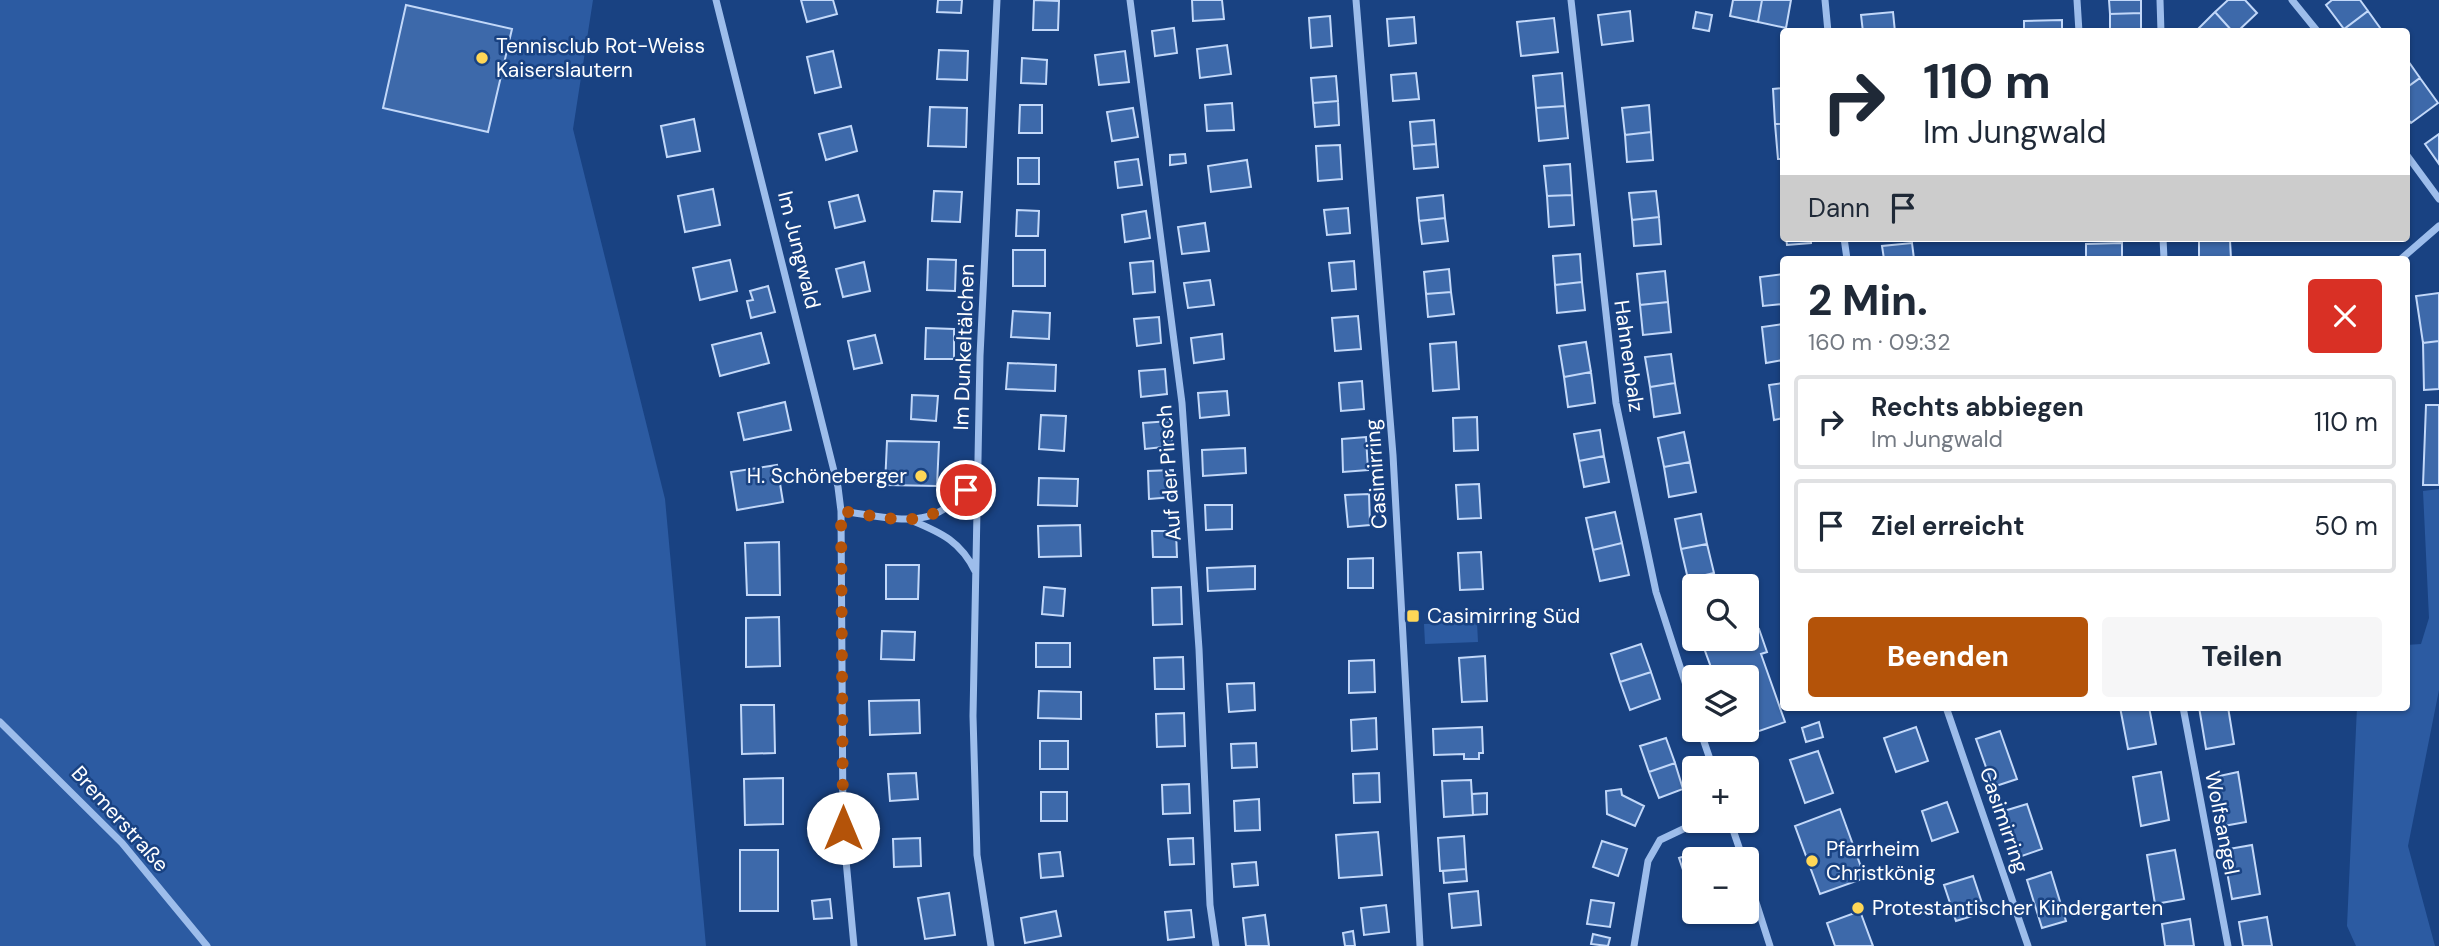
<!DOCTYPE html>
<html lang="de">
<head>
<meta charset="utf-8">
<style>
  body { margin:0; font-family:"DM Sans",sans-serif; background:#f6f6f7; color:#1f2937; height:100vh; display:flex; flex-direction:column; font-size:26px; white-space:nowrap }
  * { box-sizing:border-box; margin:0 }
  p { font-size:23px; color:#747a83 }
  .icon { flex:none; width:38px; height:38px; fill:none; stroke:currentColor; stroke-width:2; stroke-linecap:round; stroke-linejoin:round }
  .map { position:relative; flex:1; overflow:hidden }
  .side { position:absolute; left:1780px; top:256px; width:630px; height:455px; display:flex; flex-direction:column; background:#fff; border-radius:7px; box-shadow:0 2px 5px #0004 }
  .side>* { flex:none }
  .hud { position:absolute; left:1780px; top:28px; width:630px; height:214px; border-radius:7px; box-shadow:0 2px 5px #0004; background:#fff; color:#1f2937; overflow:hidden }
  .tools { position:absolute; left:1682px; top:574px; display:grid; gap:14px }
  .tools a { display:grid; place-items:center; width:77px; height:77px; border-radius:7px; background:#fff; box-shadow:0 2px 5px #0004; font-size:35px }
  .pin { position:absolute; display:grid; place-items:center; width:60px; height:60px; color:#fff; margin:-30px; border:4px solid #fff; border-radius:50%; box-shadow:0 2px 7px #0007 }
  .me { position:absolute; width:77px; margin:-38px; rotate:0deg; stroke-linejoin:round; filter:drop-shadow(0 0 5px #0008) }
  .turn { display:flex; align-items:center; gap:24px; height:147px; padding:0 28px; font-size:32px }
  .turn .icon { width:91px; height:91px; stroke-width:2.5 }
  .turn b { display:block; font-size:49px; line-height:60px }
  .then { display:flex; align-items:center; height:66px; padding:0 28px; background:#0003; gap:14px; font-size:26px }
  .round { display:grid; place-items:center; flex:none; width:74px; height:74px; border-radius:7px; background:#f6f6f7 }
  .headline { display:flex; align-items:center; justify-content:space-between; height:119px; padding:0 28px }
  h1 { font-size:42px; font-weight:800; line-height:52px }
  .action { display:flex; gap:14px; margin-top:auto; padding:14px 28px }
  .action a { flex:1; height:80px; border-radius:7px; background:#b45309; color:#fff; font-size:28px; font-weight:800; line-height:80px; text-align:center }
  .action a+a { background:#f6f6f7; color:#1f2937 }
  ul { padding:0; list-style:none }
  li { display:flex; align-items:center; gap:21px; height:94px; margin:0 14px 10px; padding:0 14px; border:4px solid #e0e1e3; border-radius:7px }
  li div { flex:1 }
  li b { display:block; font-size:26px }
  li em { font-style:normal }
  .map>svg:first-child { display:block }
  .green { fill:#2c5ba2 }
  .building { fill:#3d69aa; stroke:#c2d8f9; stroke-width:2 }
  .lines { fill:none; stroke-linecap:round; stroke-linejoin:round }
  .street { stroke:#9dbdeb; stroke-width:7 }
  .route { stroke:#b45309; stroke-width:12; stroke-dasharray:0 21.6 }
  .poi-dot { fill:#ffd757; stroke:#194282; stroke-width:2.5 }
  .labels { text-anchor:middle; stroke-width:5; stroke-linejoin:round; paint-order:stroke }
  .poi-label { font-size:21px; fill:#fff; stroke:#194282; text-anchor:start }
  .street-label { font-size:21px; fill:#fff; stroke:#194282 }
</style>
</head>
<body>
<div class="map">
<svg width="2439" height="946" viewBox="0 0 2439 946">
  <rect width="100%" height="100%" fill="#194282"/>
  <!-- green -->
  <path class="green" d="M0,0H593L573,129L665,499L706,946H0Z
    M2439,489V690L2408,846L2435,946H2356L2347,926L2357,707H2406V645L2421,644L2429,618L2423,491Z
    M1477,622L1478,642L1425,644L1424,624Z"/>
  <!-- building -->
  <path class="building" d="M801,0H833L837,14L807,22Z
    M938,0H962L961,13L937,12Z
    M1034,0L1059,1L1058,30H1033Z
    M1192,0H1222L1224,19L1193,21Z
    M1733,0H1762L1758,22L1730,16Z
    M1762,0H1791L1786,28L1758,22Z
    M2109,0H2141V13L2110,14Z
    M2228,0H2245L2257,13L2237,32H2233L2215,12Z
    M2332,0H2360L2368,11L2344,29L2326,5Z
    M406,5L512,29L488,132L383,108Z
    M1630,11L1633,41L1602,45L1598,15Z
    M2368,11L2383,32H2345L2344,29Z
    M1696,12L1712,15L1709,31L1693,28Z
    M1893,12L1895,32H1863L1861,15Z
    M2215,12L2233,32H2195Z
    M2141,13V32H2110V14Z
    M1330,16L1332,46L1311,48L1309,18Z
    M1414,17L1416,43L1389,46L1387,19Z
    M1554,18L1558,52L1521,56L1517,22Z
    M2062,20V32H2024V21Z
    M1174,28L1177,53L1155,56L1152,31Z
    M1227,45L1231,74L1200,78L1197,49Z
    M939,50L968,51L967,80L937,79Z
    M833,51L841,87L815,93L807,57Z
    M1125,51L1129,82L1099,85L1095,55Z
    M1022,58L1047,60L1046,84L1021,83Z
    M2406,58L2420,78L2406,88Z
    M1416,73L1419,99L1393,101L1391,75Z
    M1562,73L1565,106L1536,108L1533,76Z
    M1336,76L1338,101L1313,103L1311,78Z
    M2420,78L2438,103L2411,123L2406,117V88Z
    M1783,88V124H1775L1773,89Z
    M1338,101L1339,125L1315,127L1313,103Z
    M1232,103L1234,130L1207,131L1205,105Z
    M1020,105H1042V133H1019Z
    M1649,105L1651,132L1625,135L1622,108Z
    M1565,106L1568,138L1539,141L1536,108Z
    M930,107L967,108L966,147L928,146Z
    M1133,108L1138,137L1112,141L1107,112Z
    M694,119L700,151L667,157L661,126Z
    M1434,120L1436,144L1412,146L1410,122Z
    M1775,124H1783V159H1778Z
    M851,126L857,151L826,160L819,134Z
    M1651,132L1653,160L1627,162L1625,135Z
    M2439,134V164L2425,144Z
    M1436,144L1438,167L1414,169L1412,146Z
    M1340,145L1342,179L1318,181L1316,146Z
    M1185,154L1186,163L1170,165V155Z
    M1018,158H1039V184H1018Z
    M1138,159L1142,185L1118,188L1115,162Z
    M1247,160L1251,187L1211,192L1208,166Z
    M1570,164L1572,195L1547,196L1544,166Z
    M713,189L720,225L685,232L678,196Z
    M934,191L962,192L960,222L932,221Z
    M1656,191L1659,217L1632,220L1629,193Z
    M858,195L865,221L835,228L829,202Z
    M1443,195L1445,218L1419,221L1417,198Z
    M1572,195L1574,225L1549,227L1547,196Z
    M1348,208L1350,233L1327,235L1324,210Z
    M1017,210L1039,211L1038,236H1016Z
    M1146,211L1150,238L1125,242L1122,215Z
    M1659,217L1661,244L1634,246L1632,220Z
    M1445,218L1448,241L1422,244L1419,221Z
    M1205,223L1209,251L1182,254L1178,227Z
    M1786,238H1811V243L1787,245Z
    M2230,240L2231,259H2199V241Z
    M1912,243L1914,259H1884L1882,246Z
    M2122,243V259H2086V244Z
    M1013,250H1045V286H1013Z
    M1580,254L1582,282L1555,285L1553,256Z
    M928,259L956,260L955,291L927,290Z
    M730,260L737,291L700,300L693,268Z
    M1153,261L1155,292L1133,294L1130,263Z
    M1354,261L1356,289L1332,291L1329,263Z
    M864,262L870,291L843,297L836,269Z
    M1449,269L1451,292L1426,294L1424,272Z
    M1665,271L1668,302L1640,305L1637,274Z
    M1783,274V304L1763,306L1760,277Z
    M1210,280L1214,305L1188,308L1184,283Z
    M1582,282L1585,310L1557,313L1555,285Z
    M768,286L775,312L751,318L747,301L753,300L750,291Z
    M1451,292L1454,314L1428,317L1426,294Z
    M2439,293V341L2423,343L2416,296Z
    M1668,302L1671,332L1643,335L1640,305Z
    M1013,311L1050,313L1049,339L1011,337Z
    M1358,316L1361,349L1335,351L1332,318Z
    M1159,317L1161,343L1137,346L1134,319Z
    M1783,324V360L1766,363L1762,327Z
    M926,328L954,329V359H925Z
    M761,333L769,363L720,376L712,345Z
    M1222,334L1224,359L1194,363L1191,338Z
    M875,335L882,363L854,369L848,341Z
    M2439,341V389L2424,390L2423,343Z
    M1456,342L1459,389L1433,391L1430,344Z
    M1586,342L1591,372L1564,377L1559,346Z
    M1671,354L1675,383L1650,387L1645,357Z
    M1008,363L1056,365L1055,391L1006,389Z
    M1165,369L1167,394L1141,397L1139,371Z
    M1591,372L1595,403L1568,407L1564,377Z
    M1362,381L1364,409L1341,411L1339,383Z
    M1675,383L1680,413L1654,417L1650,387Z
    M1783,383V418L1774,420L1769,385Z
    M1227,391L1229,415L1200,418L1198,393Z
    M912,395L938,396L936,421L911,419Z
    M785,402L791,430L744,440L738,413Z
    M2426,405H2439V485H2423Z
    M1041,415L1066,416L1064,451L1039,449Z
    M1477,417L1478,450L1454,451L1453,418Z
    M1170,421L1172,446L1145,449L1143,423Z
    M1600,430L1604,456L1579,461L1574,434Z
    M1684,432L1690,462L1664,467L1658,438Z
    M1366,437L1368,470L1343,472L1342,439Z
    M887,441L939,442L937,486L885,485Z
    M1245,448L1246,473L1203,476L1202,450Z
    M1604,456L1609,482L1584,487L1579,461Z
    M1690,462L1696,492L1669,497L1664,467Z
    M777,465L783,502L737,510L731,472Z
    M1173,470L1174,497L1149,499L1148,471Z
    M1039,478L1078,479L1077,506L1038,505Z
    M1479,484L1481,518L1458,519L1456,485Z
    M1369,494L1370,525L1348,527L1345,495Z
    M1205,505H1232V529L1206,530Z
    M1615,512L1622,543L1593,550L1586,518Z
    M1701,514L1707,544L1681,549L1675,519Z
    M1080,525L1081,556L1039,557L1038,526Z
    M1152,531H1176L1177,557H1153Z
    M779,542L780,595H747L745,543Z
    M1622,543L1629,575L1600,581L1593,550Z
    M1707,544L1714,573L1688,579L1681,549Z
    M1481,552L1483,589L1460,590L1458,553Z
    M1373,558V588H1348V559Z
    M886,565H919L918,599H886Z
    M1255,566V589L1208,591L1207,568Z
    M1044,587L1065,589L1063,616L1042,614Z
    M1181,587L1182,624L1153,625L1152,588Z
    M779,617L780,666L746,667V618Z
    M1759,629L1767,652L1761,654L1785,722L1739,738L1736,730H1746V677H1718L1715,669L1712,670L1704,648L1730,639H1746V633Z
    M882,631L915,632L914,660L881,659Z
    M1036,643H1070V667H1036Z
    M1641,644L1651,672L1620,682L1611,654Z
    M1485,656L1487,701L1462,702L1459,658Z
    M1183,657L1184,689H1155L1154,658Z
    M1374,660L1375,692L1349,693V661Z
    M1651,672L1660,699L1630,710L1620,682Z
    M1254,683L1255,710L1229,712L1227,684Z
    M1039,691L1081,692V719L1038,718Z
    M919,700L920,733L870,735L869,701Z
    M741,705H774L775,753L742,754Z
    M2120,707H2149L2156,744L2128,749Z
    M2199,707H2228L2234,744L2206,749Z
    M1184,713L1185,746L1157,747L1156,714Z
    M1376,718L1377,749L1352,751L1351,720Z
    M1819,722L1823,737L1806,742L1802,728Z
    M1482,727L1483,753H1479V759H1464V754L1434,755L1433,729Z
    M1916,727L1928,761L1896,772L1884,738Z
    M2000,731L2017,779L1993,787L1976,739Z
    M1666,738L1675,763L1649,772L1640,746Z
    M1040,741H1068V769H1040Z
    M1256,743L1257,767L1232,768L1231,744Z
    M1818,751L1833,793L1805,803L1790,760Z
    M1675,763L1683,789L1659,798L1649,772Z
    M2161,772L2169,820L2141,826L2133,777Z
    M2238,772L2246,822L2218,827L2210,778Z
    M916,773L918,799L890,801L888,774Z
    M1379,773L1380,802L1354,803L1353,774Z
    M783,778V824L745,825L744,779Z
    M1471,780L1473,815L1444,817L1442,781Z
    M1189,784L1190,813L1163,814L1162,785Z
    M1621,789L1622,795L1644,806L1635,826L1607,814L1606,791Z
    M1041,792H1067V821H1041Z
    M1487,793V814L1473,815L1472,794Z
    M1259,799L1260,830L1235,831L1234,801Z
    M1947,802L1958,832L1932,841L1922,811Z
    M2027,804L2042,849L2019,857L2004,811Z
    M1840,809L1865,878L1820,894L1795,826Z
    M1378,832L1382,875L1339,878L1336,835Z
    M1464,836L1466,869L1440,871L1438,838Z
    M920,838L921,866L894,867L893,839Z
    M1193,838L1194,864L1170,865L1168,839Z
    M1602,841L1627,849L1618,876L1593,867Z
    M2252,845L2260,894L2232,899L2223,850Z
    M740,850H778V911H740Z
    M1704,850L1707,859H1694L1692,897L1679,858Z
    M2175,850L2184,899L2155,904L2147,855Z
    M1060,852L1063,876L1041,878L1039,854Z
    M1256,862L1258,885L1234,887L1232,864Z
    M1466,869L1467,881L1444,883L1443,871Z
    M2051,872L2066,921L2042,928L2027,880Z
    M1973,876L1985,912L1956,921L1944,885Z
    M1478,891L1481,925L1452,928L1449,894Z
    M949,893L955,935L925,939L918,898Z
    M830,899L832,918L814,919L812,901Z
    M1591,900L1614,903L1610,927L1587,924Z
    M1386,905L1389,932L1364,935L1361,908Z
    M1191,910L1194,937L1168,940L1165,912Z
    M1056,911L1061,936L1025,943L1021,918Z
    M1860,911L1873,946H1835L1827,923Z
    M1265,915L1269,946H1246L1243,918Z
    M2267,917L2272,946H2243L2239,922Z
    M2190,919L2194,946H2165L2162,924Z
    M1353,931L1355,946H1345L1343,933Z
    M1593,934L1610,938L1608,946L1591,944Z"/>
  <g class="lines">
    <!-- street -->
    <path class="street" d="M716,0L838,487L841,511C901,519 943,536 976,470
      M1130,0L1182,403L1199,649L1210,905L1216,946
      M1356,0L1393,455L1420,946
      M1571,0L1616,403L1656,592L1694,710
      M1825,0L1828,32
      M2077,0L2079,32
      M2160,0L2161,32
      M2292,0L2318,32
      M2406,154L2439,199
      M1844,238L1847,259
      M2163,238L2164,259
      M2401,259L2439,226
      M2406,437V440
      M841,511L843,828L854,946
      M913,521C942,533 961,542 975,571
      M1946,707L2028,946
      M2183,707L2228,946
      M0,722L122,843L207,946
      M1700,730L1713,768
      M1730,821L1743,859
      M1746,871L1770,946
      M991,946L977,855L973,716L980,356L997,0
      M1634,946L1648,861L1660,840L1700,821"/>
  </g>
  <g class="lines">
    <!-- route -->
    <path class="route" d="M843,828L841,511C894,518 924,533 966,490"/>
  </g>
  <!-- markers -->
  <g class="poi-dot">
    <circle cx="482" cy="58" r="7"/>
    <circle cx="921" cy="476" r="7"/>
    <rect x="1406" y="609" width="14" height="14" rx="3.5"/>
    <circle cx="1812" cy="861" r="7"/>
    <circle cx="1858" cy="908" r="7"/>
  </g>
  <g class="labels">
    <!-- poi labels -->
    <g class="poi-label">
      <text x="496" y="53">Tennisclub Rot-Weiss<tspan x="496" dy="24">Kaiserslautern</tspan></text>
      <text x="907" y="483" text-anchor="end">H. Schöneberger</text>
      <text x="1427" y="623">Casimirring Süd</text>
      <text x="1826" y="856">Pfarrheim<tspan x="1826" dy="24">Christkönig</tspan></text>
      <text x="1872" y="915">Protestantischer Kindergarten</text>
    </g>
    <!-- street labels -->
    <g class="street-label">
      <text transform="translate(799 250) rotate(76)" y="7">Im Jungwald</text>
      <text transform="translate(964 347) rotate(-88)" y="7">Im Dunkeltälchen</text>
      <text transform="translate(1629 356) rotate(82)" y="7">Hahnenbalz</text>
      <text transform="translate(1169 473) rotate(-94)" y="7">Auf der Pirsch</text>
      <text transform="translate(1376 474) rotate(-94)" y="7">Casimirring</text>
      <text transform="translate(120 819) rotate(48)" y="7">Bremerstraße</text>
      <text transform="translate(2004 820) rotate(71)" y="7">Casimirring</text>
      <text transform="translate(2222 823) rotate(79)" y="7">Wolfsangel</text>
    </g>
  </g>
</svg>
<div class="tools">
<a><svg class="icon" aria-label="search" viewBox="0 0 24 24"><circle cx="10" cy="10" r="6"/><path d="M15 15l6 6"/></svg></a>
<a><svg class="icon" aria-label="layers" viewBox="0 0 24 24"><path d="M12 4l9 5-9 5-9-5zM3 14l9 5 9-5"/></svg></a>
<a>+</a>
<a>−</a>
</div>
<div class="pin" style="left:966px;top:490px;background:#d93025"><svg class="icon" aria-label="arrive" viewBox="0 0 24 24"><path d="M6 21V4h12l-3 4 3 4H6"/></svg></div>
<svg class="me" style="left:843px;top:828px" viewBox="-20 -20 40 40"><circle r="19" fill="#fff"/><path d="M0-13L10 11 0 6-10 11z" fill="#b45309"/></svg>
<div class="hud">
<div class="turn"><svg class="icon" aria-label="right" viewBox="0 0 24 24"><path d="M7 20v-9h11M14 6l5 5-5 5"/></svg><div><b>110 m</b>Im Jungwald</div></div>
<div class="then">Dann<svg class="icon" aria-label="arrive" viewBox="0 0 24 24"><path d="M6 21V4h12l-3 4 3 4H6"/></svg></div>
</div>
<section class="side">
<div class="headline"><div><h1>2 Min.</h1><p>160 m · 09:32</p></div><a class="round" style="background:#d93025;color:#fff"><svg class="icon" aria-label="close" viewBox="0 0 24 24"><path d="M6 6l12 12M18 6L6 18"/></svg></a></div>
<ul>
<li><svg class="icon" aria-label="right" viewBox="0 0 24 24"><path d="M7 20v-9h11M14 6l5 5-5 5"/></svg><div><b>Rechts abbiegen</b><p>Im Jungwald</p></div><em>110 m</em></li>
<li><svg class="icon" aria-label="arrive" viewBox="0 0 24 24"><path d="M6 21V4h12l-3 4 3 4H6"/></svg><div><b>Ziel erreicht</b></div><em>50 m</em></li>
</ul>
<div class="action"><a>Beenden</a><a>Teilen</a></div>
</section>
</div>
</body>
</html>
